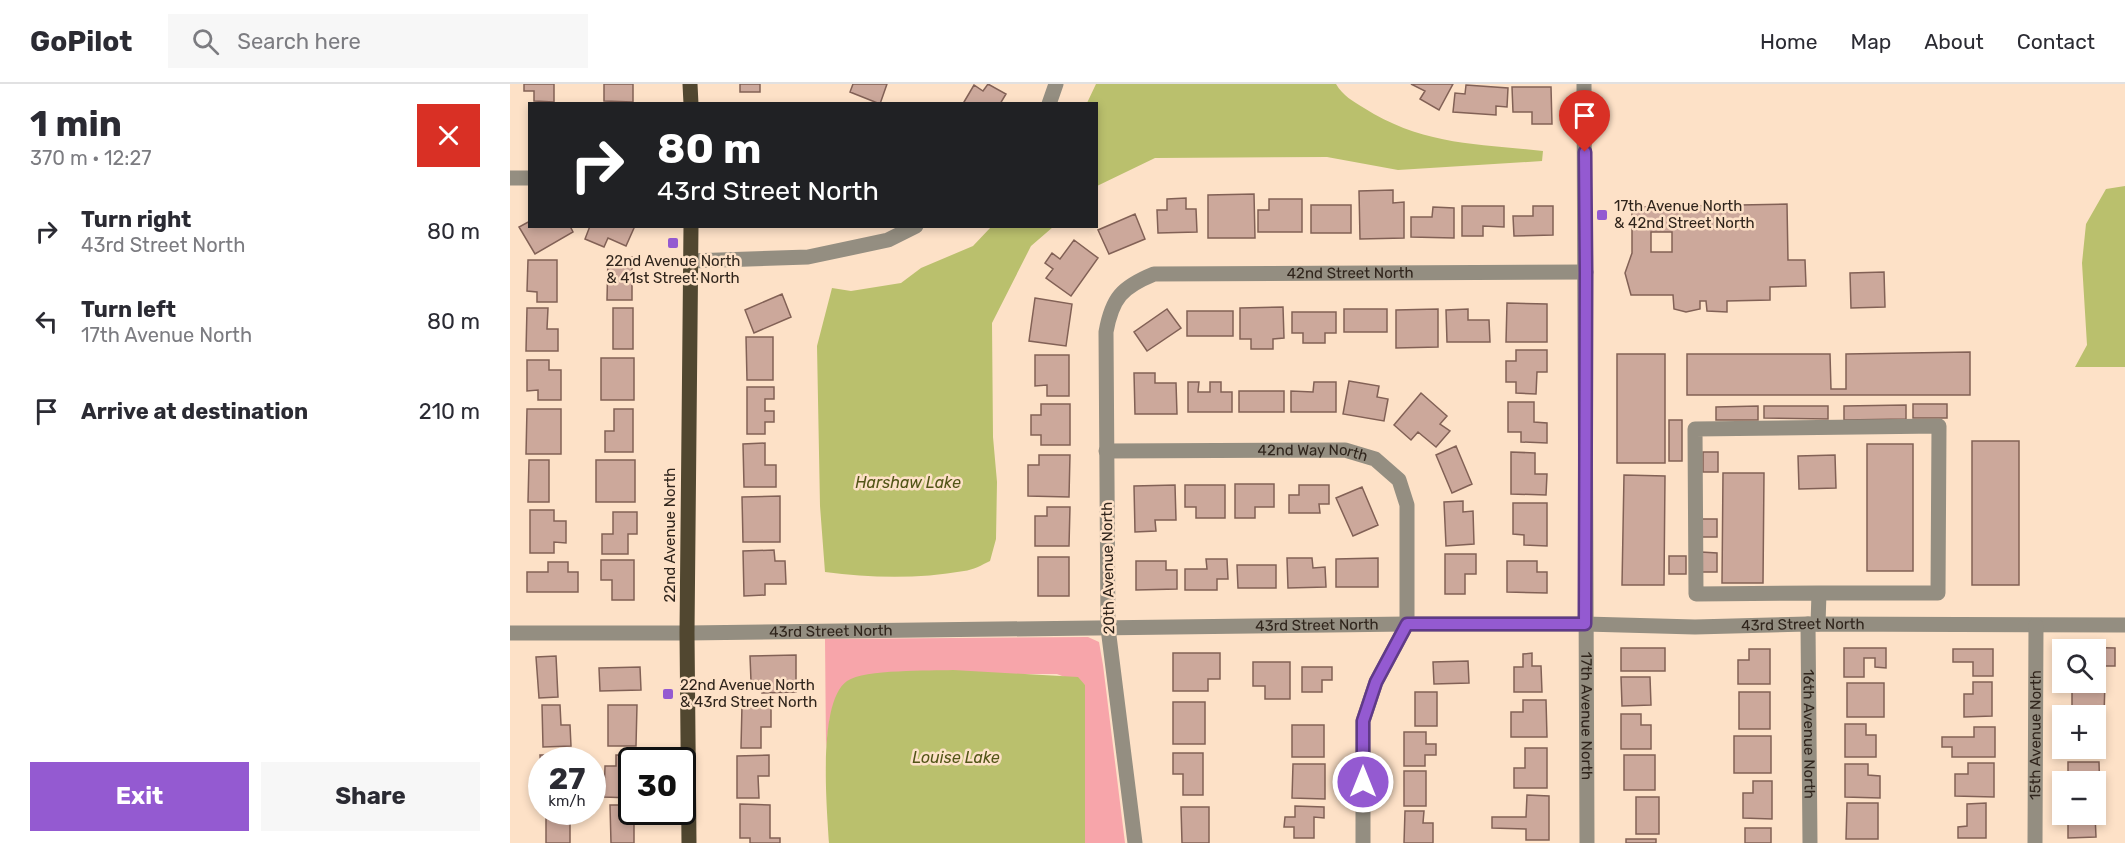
<!DOCTYPE html>
<html lang="en">
<head>
<meta charset="utf-8">
<style>
  body { margin:0; font-family:Rubik,sans-serif; background:#f7f7f7; color:#2b2b33; height:100vh; display:flex; flex-direction:column; font-size:22px; white-space:nowrap }
  * { box-sizing:border-box; margin:0 }
  p { font-size:20px; color:#7c7c81 }
  .icon { flex:none; width:33px; height:33px; fill:none; stroke:currentColor; stroke-width:2; stroke-linecap:round; stroke-linejoin:round }
  .map { position:relative; flex:1; overflow:hidden }
  .side { display:flex; flex-direction:column; background:#fff; width:510px }
  .side>* { flex:none }
  .guide { position:absolute; left:18px; top:18px; width:570px; height:126px; border-radius:0px; box-shadow:0 3px 9px #0003; background:#202124; color:#fff; overflow:hidden }
  .controls { position:absolute; left:1542px; top:555px; display:grid; gap:12px }
  .controls a { display:grid; place-items:center; width:54px; height:54px; border-radius:0px; background:#fff; box-shadow:0 3px 9px #0003; font-size:30px }
  .speed { position:absolute; left:18px; top:663px; display:flex; gap:12px; font-size:30px; font-weight:700; text-align:center }
  .speed>* { display:grid; place-content:center; width:78px; height:78px; border-radius:50%; background:#fff; box-shadow:0 3px 9px #0003; line-height:1 }
  .speed small { font-size:15px; font-weight:400 }
  .speed .limit { border:3px solid #111; border-radius:9px; background:#fff; color:#111 }
  .pin { position:absolute; display:grid; place-items:center; width:51px; height:51px; color:#fff; margin:-62px -26px; border-radius:50% 50% 50% 0; rotate:-45deg; box-shadow:0 0 6px #0007 }
  .pin .icon { rotate:45deg }
  .me { position:absolute; width:66px; margin:-33px; rotate:0deg; stroke-linejoin:round; filter:drop-shadow(0 0 4px #0008) }
  .turn { display:flex; align-items:center; gap:21px; height:126px; padding:0 30px; font-size:27px }
  .turn .icon { width:78px; height:78px; stroke-width:2.5 }
  .turn b { display:block; font-size:42px; line-height:51px }
  .round { display:grid; place-items:center; flex:none; width:63px; height:63px; border-radius:0px; background:#f7f7f7 }
  .headline { display:flex; align-items:center; justify-content:space-between; height:102px; padding:0 30px }
  h1 { font-size:36px; font-weight:700; line-height:45px }
  .primary-button { display:flex; gap:12px; margin-top:auto; padding:12px 30px }
  .primary-button a { flex:1; height:69px; border-radius:0px; background:#945ad1; color:#fff; font-size:24px; font-weight:700; line-height:69px; text-align:center }
  .primary-button a+a { background:#f7f7f7; color:#2b2b33 }
  ul { padding:0; list-style:none }
  li { display:flex; align-items:center; gap:18px; height:90px; padding:0 30px }
  li div { flex:1 }
  li b { display:block; font-size:22px }
  li em { font-style:normal }
  header { display:flex; align-items:center; gap:36px; box-sizing:border-box; height:84px; padding:0 30px; background:#fff; border-bottom:2px solid #e1e1e2 }
  header strong { font-size:28px }
  nav { display:flex; gap:33px; margin-inline-start:auto; font-size:21px }
  .search { width:420px; height:54px; background:#f7f7f7; display:flex; align-items:center; gap:15px; box-sizing:border-box; padding:0 21px; border-radius:0px; color:#7c7c81; font-size:22px }
  main { display:flex; flex:1; min-height:0 }
  .map>svg:first-child { display:block }
  .green { fill:#f7a5aa }
  .water { fill:#bac06d }
  .building { fill:#cca89b; stroke:#826156; stroke-width:1.5; fill-rule:evenodd }
  .lines { fill:none; stroke-linecap:round; stroke-linejoin:round }
  .minor { stroke:#948e81; stroke-width:15 }
  .major { stroke:#514730; stroke-width:15 }
  .route-casing { stroke:#603a88; stroke-width:15 }
  .route { stroke:#945ad1; stroke-width:10 }
  .poi-dot { fill:#945ad1; stroke:#fde1c7; stroke-width:2 }
  .labels { text-anchor:middle; stroke-width:5; stroke-linejoin:round; paint-order:stroke }
  .poi-label { font-size:15px; fill:#30251c; stroke:#fde1c7; text-anchor:start }
  .street-label { font-size:15px; fill:#30251c; stroke:#fde1c7 }
  .water-label { font-size:16px; font-style:italic; fill:#525517; stroke:#fde1c7 }
</style>
</head>
<body>
<header>
<strong>GoPilot</strong>
<div class="search"><svg class="icon" aria-label="search" viewBox="0 0 24 24"><circle cx="10" cy="10" r="6"/><path d="M15 15l6 6"/></svg>Search here</div>
<nav><a>Home</a><a>Map</a><a>About</a><a>Contact</a></nav>
</header>
<main>
<section class="side">
<div class="headline"><div><h1>1 min</h1><p>370 m · 12:27</p></div><a class="round" style="background:#d93025;color:#fff"><svg class="icon" aria-label="close" viewBox="0 0 24 24"><path d="M6 6l12 12M18 6L6 18"/></svg></a></div>
<ul>
<li><svg class="icon" aria-label="right" viewBox="0 0 24 24"><path d="M7 20v-9h11M14 6l5 5-5 5"/></svg><div><b>Turn right</b><p>43rd Street North</p></div><em>80 m</em></li>
<li><svg class="icon" aria-label="left" viewBox="0 0 24 24"><path d="M17 20v-9H6M10 6l-5 5 5 5"/></svg><div><b>Turn left</b><p>17th Avenue North</p></div><em>80 m</em></li>
<li><svg class="icon" aria-label="arrive" viewBox="0 0 24 24"><path d="M6 21V4h12l-3 4 3 4H6"/></svg><div><b>Arrive at destination</b></div><em>210 m</em></li>
</ul>
<div class="primary-button"><a>Exit</a><a>Share</a></div>
</section>
<div class="map">
<svg width="1615" height="759" viewBox="0 0 1615 759">
  <rect width="100%" height="100%" fill="#fde1c7"/>
  <!-- green -->
  <path class="green" d="M578,553L589,558L593,581L615,759H575V601L547,590H509L320,633L316,663L315,555Z"/>
  <!-- water -->
  <path class="water" d="M586,0H826C833,12 843,17 854,24C912,61 968,60 1033,67L1032,77L888,86L817,73L645,74L587,102L586,20L577,19Z
    M1615,102V283H1565L1577,261L1572,179L1576,140L1596,105Z
    M481,143H543L521,162L482,239L483,353L487,398L486,455L480,477C472,481 463,486 454,487C409,495 360,494 315,488L310,422L307,262L322,204L341,207L391,199L411,184L463,162Z
    M443,586L568,593L575,601V759H319C317,725 307,618 337,597C355,585 420,587 443,586Z"/>
  <!-- building -->
  <path class="building" d="M14,0H44V18L24,17V7H14Z
    M94,0H123V18L94,17Z
    M230,0H250V8H230Z
    M343,0H377L370,20L340,8Z
    M478,0L496,10L490,20H456L454,18L464,1L473,7Z
    M901,0H943L929,26L910,15L915,7Z
    M956,1L998,4L997,23L986,22V31L943,28L945,9L955,10Z
    M1002,3H1041L1042,40H1022V28H1003Z
    M883,106V119L894,118V154L850,155L849,107Z
    M744,110L745,154H698V111Z
    M676,114V125H686L687,148L648,149L647,126H657V115Z
    M759,115H792V148H748V126H759Z
    M1277,120L1278,176H1295L1296,202L1260,203V216L1217,217V228L1197,227L1196,217H1190V225L1176,228L1164,225L1163,211H1121L1115,189L1122,169V123ZM1141,148H1162V168H1141Z
    M801,121H841V149H801Z
    M952,122H994V143L973,142V152H952Z
    M1023,122H1043V151L1004,152L1003,132H1023Z
    M923,123L944,124V154L901,153V133H922Z
    M625,130L635,155L599,170L588,146Z
    M20,137V142H60L63,148L25,170L9,143Z
    M80,142H121L124,144L116,162L98,154L94,163L75,155Z
    M564,156L588,174L561,212L536,194L543,185L535,179L542,169L550,175Z
    M98,173H122V216H97Z
    M18,176H47V218H27V208L17,207Z
    M1374,188L1375,223L1341,224L1340,189Z
    M272,210L281,233L244,249L235,226Z
    M525,214L562,220L556,262L519,257Z
    M997,219L1037,220V258H996Z
    M773,223L774,254L763,255V265H741V255H730V224Z
    M17,224H38L37,245H48V267H16Z
    M103,224H123V265H103Z
    M657,225L671,244L637,267L624,248Z
    M834,225H877V248H834Z
    M928,225V263L886,264V226Z
    M958,225V236H979L980,258H937L936,226Z
    M677,227H723V252H677Z
    M782,228H826V249H815V259H793V249H782Z
    M236,253H263V296H237Z
    M1006,266H1037V288H1027L1026,310L1006,309V298H996V277H1006Z
    M1460,268V311H1177V270H1320L1321,305H1336V270Z
    M1107,270H1155V379H1107Z
    M525,271H559V312H537V301L525,302Z
    M91,274H124V316H91Z
    M17,276H39V286H51V316H28V306L17,307Z
    M624,289H645V299H666L667,330H625Z
    M839,297L869,302L867,313L878,315L874,337L833,330Z
    M678,298H689L688,308H700V298H711V308H722V328H678Z
    M804,298H826V328H781V307L803,308Z
    M237,303H264V315H255V327H264V338H255V350H237Z
    M729,307H774V328H729Z
    M911,309L937,332L930,340L940,347L926,363L908,348L901,356L884,341Z
    M998,318H1024V338L1037,339V359L1011,358V348H998Z
    M531,320H560V361H531V351H521V331H531Z
    M1403,320H1437V334H1403Z
    M1396,321V335L1334,336V322Z
    M1248,322V336H1206V323Z
    M1254,322H1318V335L1254,334Z
    M17,325H51V370H16Z
    M104,325H123V368H95V347H104Z
    M1159,336H1172V377H1159Z
    M1462,357H1509V501H1462Z
    M255,359V381H266V403H234L233,360Z
    M1357,360H1403V487H1357Z
    M946,362L962,400L942,409L926,371Z
    M1001,368L1025,369V390H1037L1036,411L1001,410Z
    M1193,368H1208V388H1193Z
    M529,371H560L559,413L518,412V381H529Z
    M1325,371L1326,404L1289,405L1288,372Z
    M19,376H39V418H18Z
    M86,376H125V418H86Z
    M1213,389H1254L1253,499H1212Z
    M1114,391L1155,392L1154,501H1112Z
    M725,400H764V423H745V434H725Z
    M665,401L666,436H645L646,447L625,448L624,402Z
    M675,401H715V434H686V423H675Z
    M789,401H819V420H809L810,429H779V411H789Z
    M852,403L868,441L843,452L826,414Z
    M270,412V458H233L232,413Z
    M953,417V428L963,427L964,460L936,462L934,418Z
    M1003,419H1037V462L1014,461V451L1003,450Z
    M537,423H560L559,462H525V432H537Z
    M20,426H44V437H56V459L44,458V469H20Z
    M103,428H127V450H118V470H92V450H103Z
    M1191,435H1207V453H1191Z
    M264,466L265,477H275L276,500H255V511L234,512L233,467Z
    M1191,468L1207,469V488H1191Z
    M935,470H966V490H955V510H935Z
    M1159,472H1176V490H1159Z
    M528,473H559V512H528Z
    M777,474H802L803,484L815,483L816,503L778,504Z
    M868,474V503H826V475Z
    M696,475H717L718,495H707V506H675V485H697Z
    M91,476H124V516H102V496H91Z
    M626,477H656V486H667V505L626,506Z
    M997,477H1027V488H1037V509L997,508Z
    M38,478H58V488H68V508H17V488H38Z
    M727,481H766V504H728Z
    M1557,563L1605,564V582H1586V566H1557Z
    M1111,564H1155V587H1111Z
    M1334,564H1376V584L1365,583V574H1354V593H1334Z
    M1239,565H1260V600H1228V576H1239Z
    M1443,565H1483V592H1463V578H1443Z
    M663,569H710V595H698V607H663Z
    M1022,569V582H1031L1032,608H1004V583H1013V570Z
    M286,571V608L252,609V597H241L240,572Z
    M46,572L48,613L29,614L26,573Z
    M958,577L959,599L924,600L923,578Z
    M743,578H780V615H755V602H743Z
    M130,583L131,606L90,607L89,584Z
    M792,583H822V596H812V608H792Z
    M1111,593H1140L1141,621L1112,622Z
    M1586,597H1595L1594,631H1562V598Z
    M1463,598H1482V632L1454,633V610H1463Z
    M1337,599H1374V633H1337Z
    M905,608H927V642H905Z
    M1229,608H1260V645H1229Z
    M1013,616H1036L1037,653H1001V628H1013Z
    M663,618H695V660H663Z
    M32,621H50L51,641H60L61,662L33,663Z
    M98,621H127L126,662H98Z
    M232,621H261V643H251V664H231Z
    M1111,630H1131V641H1141V665H1111Z
    M1335,640H1356V651H1366V673H1335Z
    M782,641H814V673H782Z
    M1464,643H1485V673H1442V663H1432V653H1464Z
    M894,648H916V660H926V671H915V682H894Z
    M1586,649V672H1557V664H1586Z
    M1224,652H1261V689H1224Z
    M1015,664H1037V704H1004V684H1015Z
    M663,669H693V711H673V690H663Z
    M30,671H53V676H32V707Z
    M106,671H128V676H122V714L94,713L95,682H106Z
    M259,671V692H248L249,714H227V672Z
    M1114,671H1145V706H1114Z
    M1558,678H1589L1590,713H1586V698H1558Z
    M1458,679H1484V713L1445,712V690H1458Z
    M783,680H815V715L782,714Z
    M1335,680H1358V691L1370,692V714L1335,713Z
    M894,687H916V722H894Z
    M1243,697H1262V735L1233,734V709H1243Z
    M1017,711L1039,712V756H1016V745L982,744V733H1016Z
    M1126,713H1149V750H1126Z
    M1337,719H1368V755H1336Z
    M1476,719V754H1448V743L1457,742V720Z
    M230,720L260,721V754H270V759H240V754H230Z
    M100,721H122V728H124V759H101Z
    M785,722L814,723V734L804,733V754H784V743H774L775,733H785Z
    M671,723H699V759H672Z
    M895,727H914L913,739H923V759H894Z
    M36,728H60V759H36Z
    M1558,730H1585L1586,753L1558,754Z
    M1235,744H1261V759H1235Z
    M1116,755H1146V759H1116Z"/>
  <g class="lines">
    <!-- minor -->
    <g class="minor">
      <path id="s1" d="M1074,0L1077,759"/>
      <path d="M539,20L546,0"/>
      <path d="M0,94H20"/>
      <path d="M180,177L298,173L378,156L406,142"/>
      <path id="s2" d="M596,367L835,366L865,375L889,396L897,421V540L866,598L853,637V759"/>
      <path id="s3" d="M1298,540L1300,759"/>
      <path d="M1308,540L1309,509L1186,510L1185,345L1429,342L1428,509H1309"/>
      <path id="s4" d="M0,549H177L897,540H1075L1185,543L1298,540L1615,541"/>
      <path id="s5" d="M625,759L598,544L596,248C602,214 612,203 644,190L1076,188"/>
      <path id="s6" d="M1525,759L1526,542"/>
    </g>
    <!-- major -->
    <path class="major" d="M180,0L181,20
      M179,759L177,549L181,142"/>
  </g>
  <g class="lines">
    <!-- route casing -->
    <g class="route-casing">
      <path id="route" d="M853,698V637L866,598L897,540H1075L1076,188L1075,68"/>
    </g>
    <!-- route -->
    <use href="#route" class="route"/>
  </g>
  <!-- markers -->
  <g class="poi-dot">
    <rect x="1086" y="125" width="12" height="12" rx="3"/>
    <rect x="157" y="153" width="12" height="12" rx="3"/>
    <rect x="152" y="604" width="12" height="12" rx="3"/>
  </g>
  <g class="labels">
    <!-- poi labels -->
    <g class="poi-label">
      <text x="1104" y="127">17th Avenue North<tspan x="1104" dy="17">&amp; 42nd Street North</tspan></text>
      <text x="163" y="182" text-anchor="middle">22nd Avenue North<tspan x="163" dy="17">&amp; 41st Street North</tspan></text>
      <text x="170" y="606">22nd Avenue North<tspan x="170" dy="17">&amp; 43rd Street North</tspan></text>
    </g>
    <!-- street labels -->
    <g class="street-label">
      <text dy="5" stroke="none"><textPath href="#s5" startOffset="789">42nd Street North</textPath></text>
      <text dy="5" stroke="none"><textPath href="#s2" startOffset="207">42nd Way North</textPath></text>
      <text transform="translate(160 451) rotate(-90)" y="5">22nd Avenue North</text>
      <text transform="translate(598 484) rotate(-91)" y="5">20th Avenue North</text>
      <text dy="5" stroke="none"><textPath href="#s4" startOffset="807">43rd Street North</textPath></text>
      <text dy="5" stroke="none"><textPath href="#s4" startOffset="1293">43rd Street North</textPath></text>
      <text dy="5" stroke="none"><textPath href="#s4" startOffset="321">43rd Street North</textPath></text>
      <text dy="5" stroke="none"><textPath href="#s1" startOffset="632">17th Avenue North</textPath></text>
      <text dy="5" stroke="none"><textPath href="#s3" startOffset="110">16th Avenue North</textPath></text>
      <text dy="5" stroke="none"><textPath href="#s6" startOffset="108">15th Avenue North</textPath></text>
    </g>
    <!-- water labels -->
    <g class="water-label">
      <text x="398" y="404">Harshaw Lake</text>
      <text x="446" y="679">Louise Lake</text>
    </g>
  </g>
</svg>
<div class="controls">
<a><svg class="icon" aria-label="search" viewBox="0 0 24 24"><circle cx="10" cy="10" r="6"/><path d="M15 15l6 6"/></svg></a>
<a>+</a>
<a>−</a>
</div>
<div class="speed"><div>27<small>km/h</small></div><div class="limit">30</div></div>
<div class="pin" style="left:1075px;top:68px;background:#d93025"><svg class="icon" aria-label="arrive" viewBox="0 0 24 24"><path d="M6 21V4h12l-3 4 3 4H6"/></svg></div>
<svg class="me" style="left:853px;top:698px" viewBox="-20 -20 40 40"><circle r="17" fill="#945ad1" stroke="#fff" stroke-width="3"/><path d="M0-11L8 9 0 5-8 9z" fill="#fff"/></svg>
<div class="guide">
<div class="turn"><svg class="icon" aria-label="right" viewBox="0 0 24 24"><path d="M7 20v-9h11M14 6l5 5-5 5"/></svg><div><b>80 m</b>43rd Street North</div></div>
</div>
</div>
</main>
</body>
</html>
